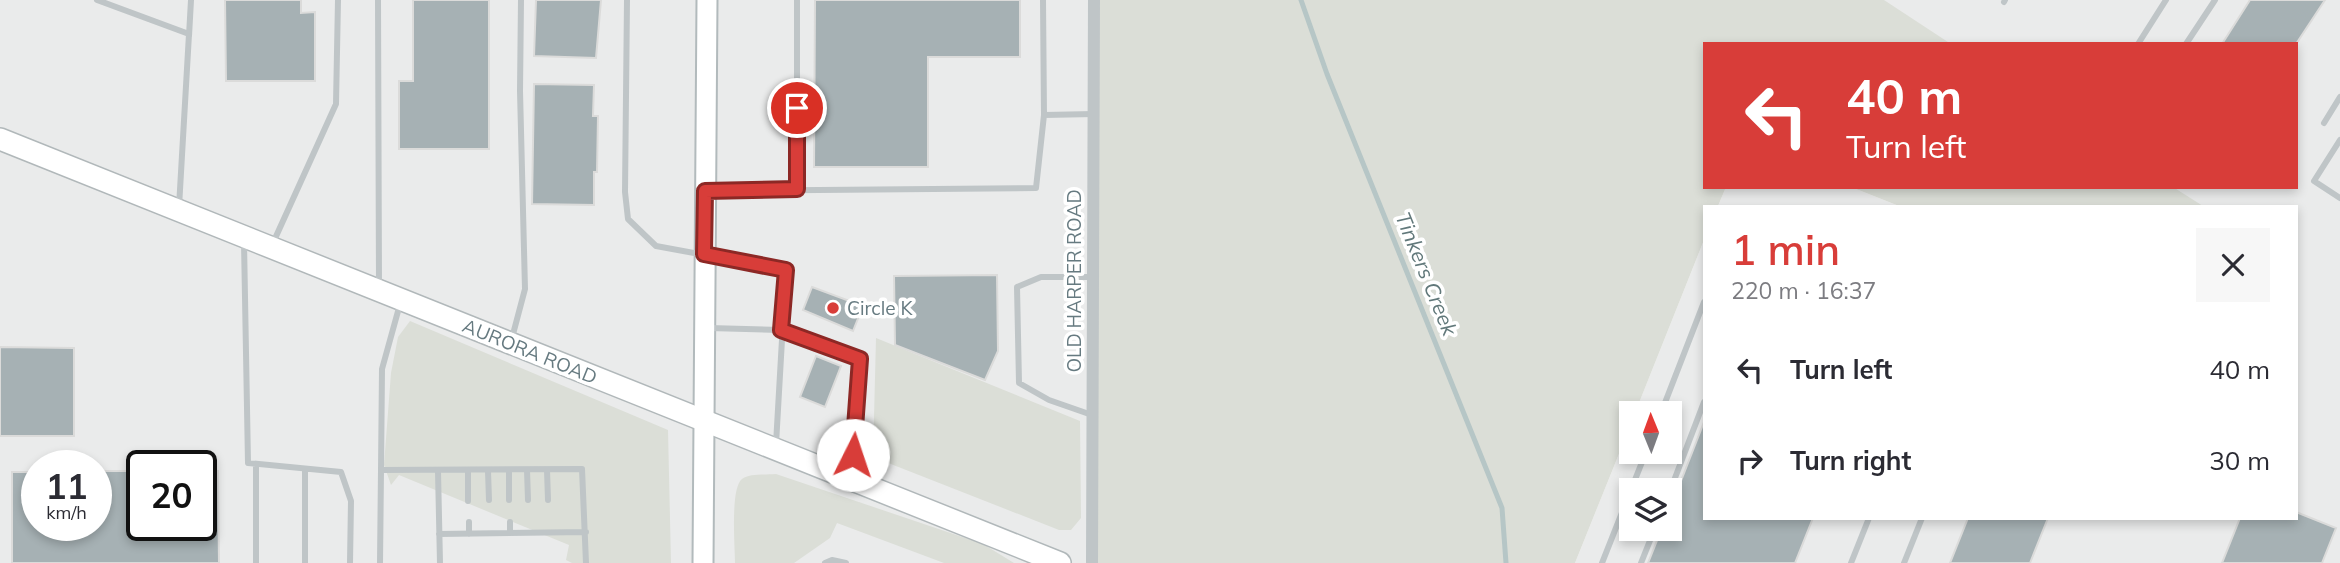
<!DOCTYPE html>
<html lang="en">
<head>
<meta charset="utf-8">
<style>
  body { margin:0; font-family:Mulish,sans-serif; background:#f7f7f7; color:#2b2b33; height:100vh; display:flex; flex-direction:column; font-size:26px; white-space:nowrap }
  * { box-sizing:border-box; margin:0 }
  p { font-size:23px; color:#7c7c81 }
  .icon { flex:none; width:38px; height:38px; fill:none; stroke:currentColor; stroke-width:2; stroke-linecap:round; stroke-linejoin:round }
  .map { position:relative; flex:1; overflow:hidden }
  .side { position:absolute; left:1703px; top:205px; width:595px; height:315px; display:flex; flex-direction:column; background:#fff; border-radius:0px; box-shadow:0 4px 10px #0003 }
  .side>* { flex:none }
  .guide { position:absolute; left:1703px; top:42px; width:595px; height:147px; border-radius:0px; box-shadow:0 4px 10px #0003; background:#d83d39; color:#fff; overflow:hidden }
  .needle { width:46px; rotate:359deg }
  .buttons { position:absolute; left:1619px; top:401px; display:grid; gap:14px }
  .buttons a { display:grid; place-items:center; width:63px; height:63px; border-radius:0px; background:#fff; box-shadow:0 4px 10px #0003; font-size:35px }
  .speed { position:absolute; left:21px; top:450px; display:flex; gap:14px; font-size:35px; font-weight:700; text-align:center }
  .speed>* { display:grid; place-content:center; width:91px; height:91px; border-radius:50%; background:#fff; box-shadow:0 4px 10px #0003; line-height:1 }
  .speed small { font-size:18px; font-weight:400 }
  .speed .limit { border:4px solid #111; border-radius:10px; background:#fff; color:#111 }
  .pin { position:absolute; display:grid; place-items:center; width:60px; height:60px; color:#fff; margin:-30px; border:4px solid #fff; border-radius:50%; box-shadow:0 2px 7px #0007 }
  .me { position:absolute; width:77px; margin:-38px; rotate:4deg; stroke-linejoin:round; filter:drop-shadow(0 0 5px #0008) }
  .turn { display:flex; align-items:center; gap:24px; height:147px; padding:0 28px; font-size:32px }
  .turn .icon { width:91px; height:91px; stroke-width:2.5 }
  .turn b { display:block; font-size:49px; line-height:60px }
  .round { display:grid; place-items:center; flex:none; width:74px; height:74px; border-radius:0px; background:#f7f7f7 }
  .head { display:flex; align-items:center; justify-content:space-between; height:119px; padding:0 28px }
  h1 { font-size:42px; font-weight:600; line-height:52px; color:#d83d39 }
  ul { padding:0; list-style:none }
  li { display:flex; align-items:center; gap:21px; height:91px; padding:0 28px }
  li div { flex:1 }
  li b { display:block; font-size:26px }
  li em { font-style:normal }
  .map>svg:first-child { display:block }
  .built { fill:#eaebeb; fill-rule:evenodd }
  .green { fill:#dbded7 }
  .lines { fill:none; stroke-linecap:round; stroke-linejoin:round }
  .stream { stroke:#b6c6c6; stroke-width:5 }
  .building { fill:#a6b1b4; stroke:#dbdbda; stroke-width:2 }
  .secondary-casing { stroke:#b2babc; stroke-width:23 }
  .primary-casing { stroke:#b1b8ba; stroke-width:24 }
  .lane { stroke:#bfc5c7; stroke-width:6 }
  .street { stroke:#bfc5c7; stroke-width:12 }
  .secondary { stroke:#fff; stroke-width:19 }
  .primary { stroke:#fff; stroke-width:21 }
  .route-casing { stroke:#8c2825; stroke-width:18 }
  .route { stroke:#d83d39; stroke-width:12 }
  .poi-dot { fill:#d83d39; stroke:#fff; stroke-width:2.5 }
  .labels { text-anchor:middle; stroke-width:7; stroke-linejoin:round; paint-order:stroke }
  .street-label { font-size:19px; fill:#667a80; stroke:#fff }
  .poi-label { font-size:19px; fill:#667a80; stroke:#fff; text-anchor:start }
  .water-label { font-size:21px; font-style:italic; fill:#61787a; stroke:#fff }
</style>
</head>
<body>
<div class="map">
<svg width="2340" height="563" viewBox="0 0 2340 563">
  <rect width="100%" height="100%" fill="#faf9f8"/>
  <!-- built -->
  <path class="built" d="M0,0H1094L1092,563H0ZM37,466H96V525H37ZM142,466H201V525H142Z
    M1862,0H2340V563H1575L1631,424V452H1670V413H1635L1704,240V518H2296V206H2198L2167,187H2296V44H1934ZM1631,490H1670V528H1631Z
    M1726,187H1851L1899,206H1718Z"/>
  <!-- green -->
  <path class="green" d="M1094,0H1884L1951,44H1704V187H1726L1718,206H1704V240L1635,413H1631V424L1575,563H1092Z
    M1851,187H2173L2203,206H1899Z
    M410,321L668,430L671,563H572L566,560L569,545L399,475L391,485L384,465L391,373L398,337Z
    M876,338L1080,421L1081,518L1071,530H1059L873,457Z
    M776,474L983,544L1014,563H944L837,523L830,538L794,563H735C735,547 730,488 742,479C749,473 766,475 776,474Z"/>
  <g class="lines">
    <!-- stream -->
    <path class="stream" d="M1301,0L1327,74L1502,508L1506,563"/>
  </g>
  <!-- building -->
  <path class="building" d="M225,0H301V13L315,12V81H226Z
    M413,0H489V149H399V81H413Z
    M536,0H601L596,58L534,56Z
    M815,0H1020V57H928V167H814Z
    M2250,0H2325L2296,44H2222Z
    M534,84L594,85L593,116H598L597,172H594V205L532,204Z
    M997,275L998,351L985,380L895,345L894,276Z
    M812,287L863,306L853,331L803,310Z
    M0,347L74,348V436H0Z
    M816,356L841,366L825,407L800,397Z
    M1704,422V518H1813L1795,563H1648L1662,528H1670V509Z
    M96,471H142V525H201V471H218L219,563H12V472H37V525H96Z
    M2296,512L2336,528L2322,563H2222L2240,518H2296Z
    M1968,518H2048L2030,563H1950Z"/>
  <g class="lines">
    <!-- secondary casing -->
    <g class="secondary-casing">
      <path id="secondary" d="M703,563L707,0"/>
    </g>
    <!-- primary casing -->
    <g class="primary-casing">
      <path id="primary" d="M0,139L1060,563"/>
    </g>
    <!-- lane -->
    <path class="lane" d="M97,0L189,34L179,207
      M378,0L379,285
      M627,0L625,192L628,219L656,246L786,270L776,444
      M1043,0L1044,115
      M2004,2L2005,0
      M189,36L191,0
      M2138,44L2166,0
      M2186,44L2215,0
      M2324,123L2340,97
      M2340,140L2314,181L2340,198
      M797,189V0
      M707,191L1036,188L1044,115L1094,114
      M244,242L248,463L341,472L351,501L350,563
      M273,243L336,104L338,0
      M400,304L382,369L381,470L582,469L586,563
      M709,328L781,330L860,359L852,475
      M512,338L525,289L520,91L521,0
      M1661,413L1704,302
      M1092,415L1049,400L1019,383L1017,287L1041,277H1093
      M256,464V563
      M468,470V501
      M509,470V500
      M527,470L528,500
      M547,470L548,500
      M438,471L440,563
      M488,471L489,500
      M1670,491L1704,402
      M469,522V534
      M510,522V533
      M439,534L586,532
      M305,563V469
      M380,563L381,470
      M825,563L832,560L846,563
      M1602,563L1646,452
      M1641,563L1655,528
      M1851,563L1869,518
      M1904,563L1922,518"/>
    <!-- street -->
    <path class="street" d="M1092,563L1094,0"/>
    <!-- secondary -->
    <use href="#secondary" class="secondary"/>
    <!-- primary -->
    <use href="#primary" class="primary"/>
  </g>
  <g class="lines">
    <!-- route casing -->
    <g class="route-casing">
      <path id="route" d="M797,108V189L705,191L704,254L786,270L781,330L860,359L853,455"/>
    </g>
    <!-- route -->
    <use href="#route" class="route"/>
  </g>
  <!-- markers -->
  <circle class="poi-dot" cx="833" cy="308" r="7"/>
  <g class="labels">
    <!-- street labels -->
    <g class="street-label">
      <text transform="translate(1074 281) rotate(-90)" y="7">OLD HARPER ROAD</text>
      <text transform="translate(530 351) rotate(22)" y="7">AURORA ROAD</text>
    </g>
    <!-- poi labels -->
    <g class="poi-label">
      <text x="847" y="315">Circle K</text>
    </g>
    <!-- water labels -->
    <g class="water-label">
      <text transform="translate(1426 274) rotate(68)" y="7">Tinkers Creek</text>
    </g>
  </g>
</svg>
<div class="buttons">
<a><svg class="needle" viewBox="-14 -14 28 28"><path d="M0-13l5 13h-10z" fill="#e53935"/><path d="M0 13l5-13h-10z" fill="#7c7c81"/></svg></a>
<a><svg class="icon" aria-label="layers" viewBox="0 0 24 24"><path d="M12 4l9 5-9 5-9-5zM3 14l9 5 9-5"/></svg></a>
</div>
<div class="speed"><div>11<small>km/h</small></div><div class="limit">20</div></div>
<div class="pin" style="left:797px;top:108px;background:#d93025"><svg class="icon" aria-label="arrive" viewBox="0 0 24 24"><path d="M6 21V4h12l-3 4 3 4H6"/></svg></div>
<svg class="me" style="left:853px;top:455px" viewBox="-20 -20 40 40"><circle r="19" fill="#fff"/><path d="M0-13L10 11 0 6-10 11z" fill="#d83d39"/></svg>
<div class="guide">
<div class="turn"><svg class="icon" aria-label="left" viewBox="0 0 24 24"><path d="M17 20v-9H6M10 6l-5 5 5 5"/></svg><div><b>40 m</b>Turn left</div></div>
</div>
<section class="side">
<div class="head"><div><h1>1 min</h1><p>220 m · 16:37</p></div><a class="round"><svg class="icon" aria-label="close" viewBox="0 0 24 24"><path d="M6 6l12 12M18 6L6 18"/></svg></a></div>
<ul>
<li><svg class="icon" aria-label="left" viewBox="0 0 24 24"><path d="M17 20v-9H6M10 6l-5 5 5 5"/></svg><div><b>Turn left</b></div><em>40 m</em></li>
<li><svg class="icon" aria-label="right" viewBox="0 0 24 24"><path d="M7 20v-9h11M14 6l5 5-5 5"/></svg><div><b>Turn right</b></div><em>30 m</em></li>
</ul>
</section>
</div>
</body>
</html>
